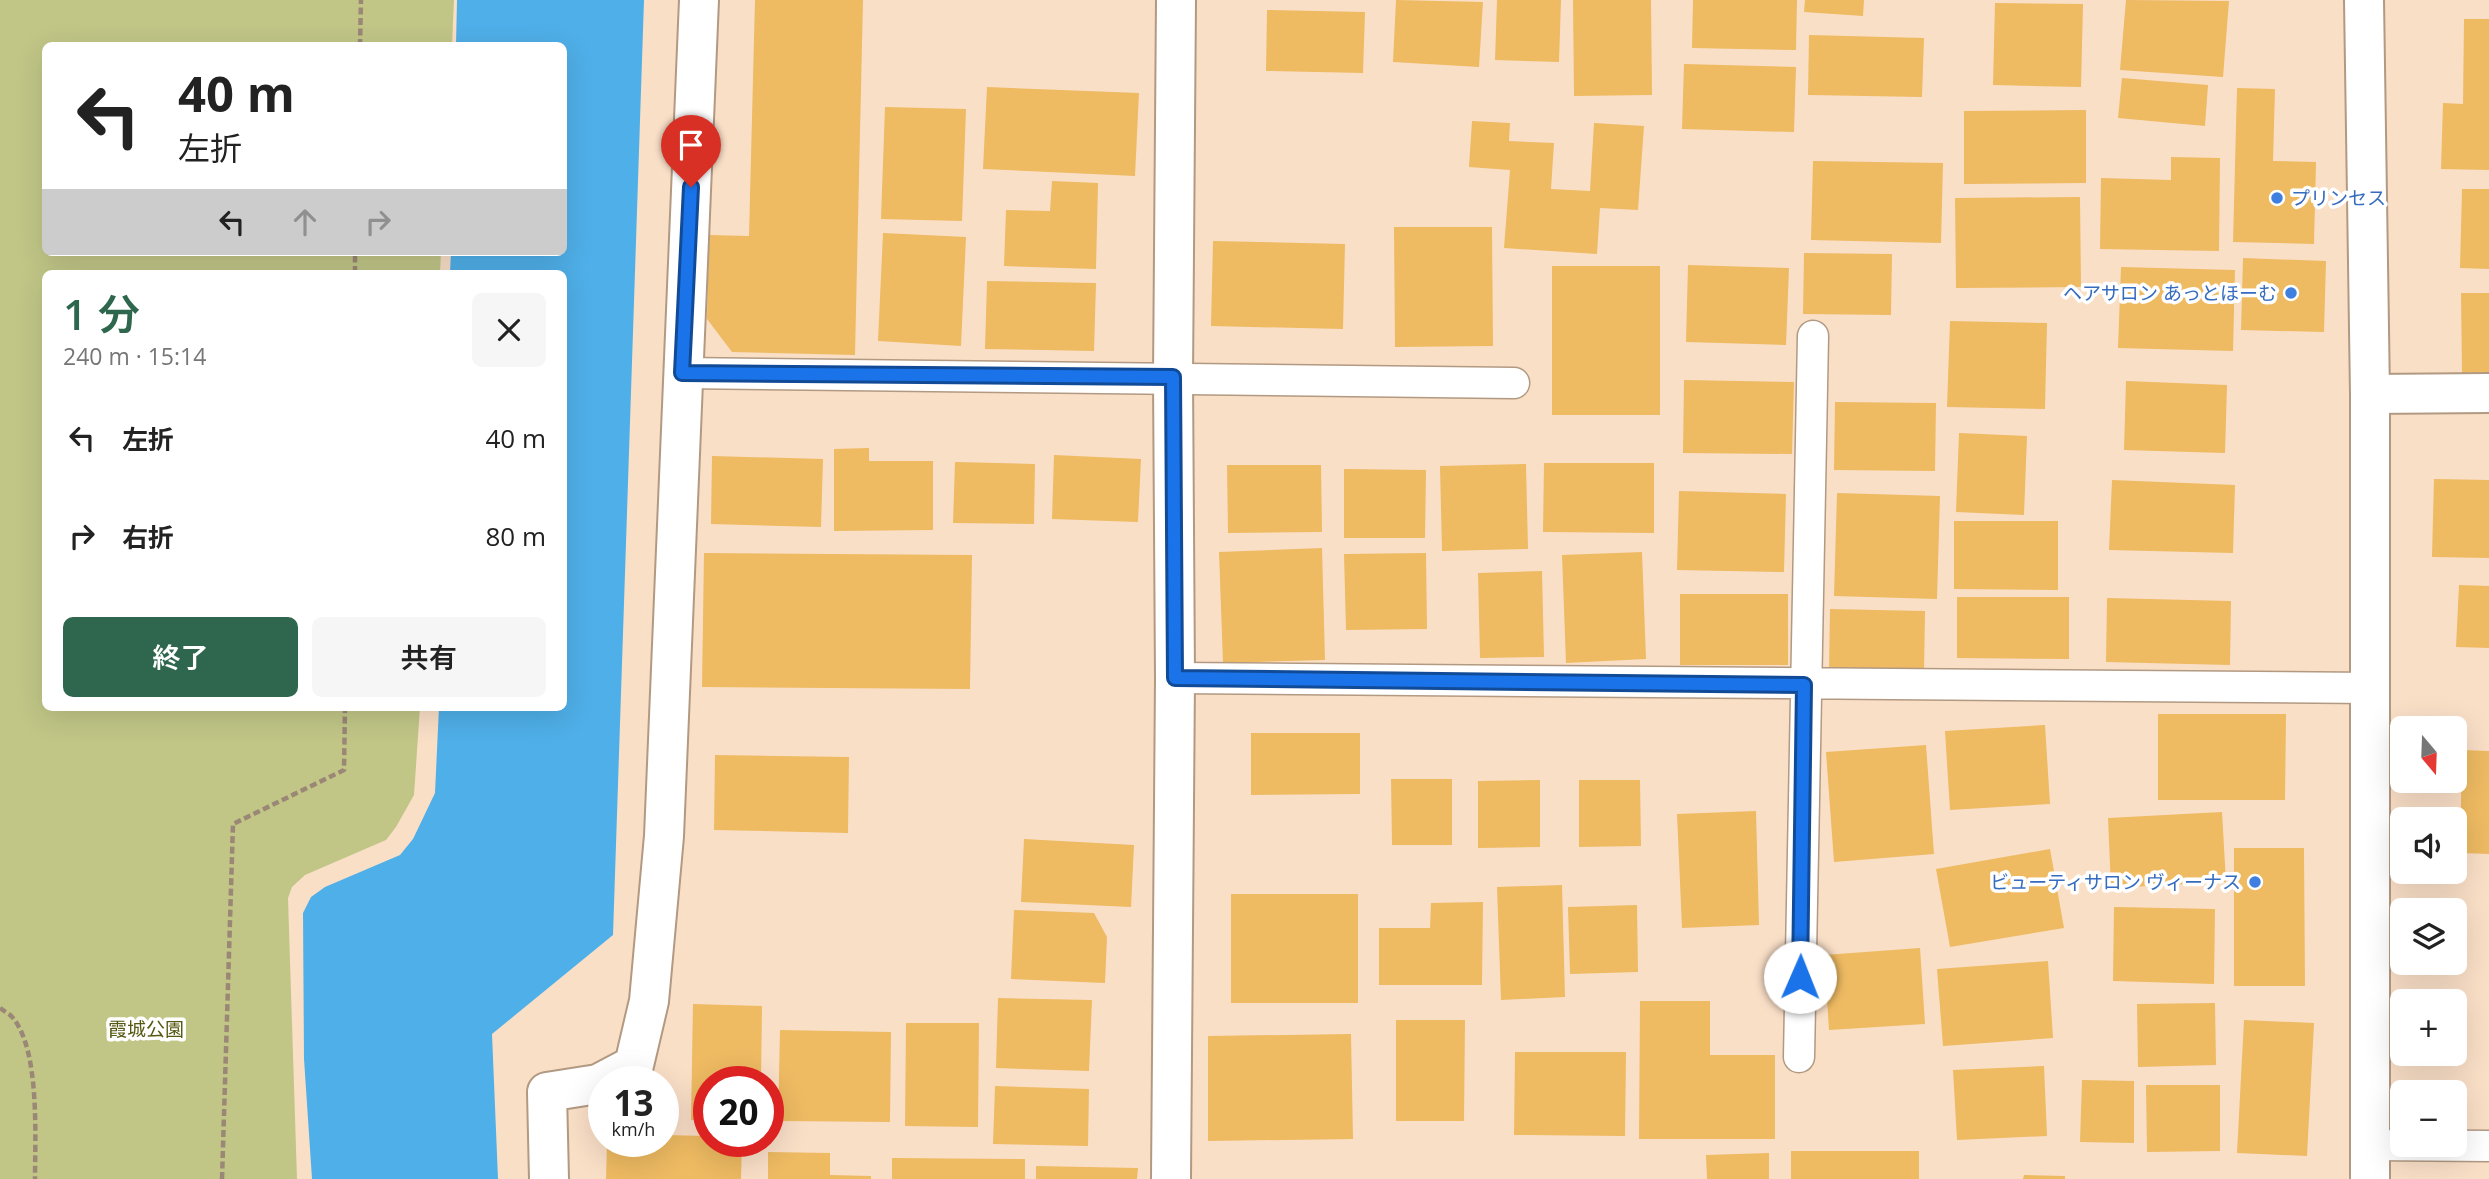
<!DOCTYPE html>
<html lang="ja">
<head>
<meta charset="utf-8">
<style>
  body { margin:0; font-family:"Open Sans","Noto Sans JP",sans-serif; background:#f6f6f6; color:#222; height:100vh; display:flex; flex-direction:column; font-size:26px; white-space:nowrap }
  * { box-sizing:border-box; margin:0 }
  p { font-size:23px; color:#767676 }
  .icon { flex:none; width:38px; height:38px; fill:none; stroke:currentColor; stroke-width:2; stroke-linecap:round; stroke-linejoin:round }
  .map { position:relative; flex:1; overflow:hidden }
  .drawer { position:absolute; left:42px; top:270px; width:525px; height:441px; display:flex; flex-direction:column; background:#fff; border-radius:10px; box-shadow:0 7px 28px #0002 }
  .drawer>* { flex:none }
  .hud { position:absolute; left:42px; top:42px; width:525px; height:214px; border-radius:10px; box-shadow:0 7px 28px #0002; background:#fff; color:#222; overflow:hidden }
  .needle { width:46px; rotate:161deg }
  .tools { position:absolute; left:2390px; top:716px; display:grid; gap:14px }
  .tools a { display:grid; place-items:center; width:77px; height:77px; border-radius:10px; background:#fff; box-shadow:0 7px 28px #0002; font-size:35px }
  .speed { position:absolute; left:588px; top:1066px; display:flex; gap:14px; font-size:35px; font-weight:700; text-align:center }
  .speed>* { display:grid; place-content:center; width:91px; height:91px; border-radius:50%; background:#fff; box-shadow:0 7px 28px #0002; line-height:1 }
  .speed small { font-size:18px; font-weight:400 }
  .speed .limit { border:10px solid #d22; background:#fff; color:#111 }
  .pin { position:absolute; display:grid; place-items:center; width:60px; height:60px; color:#fff; margin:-72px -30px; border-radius:50% 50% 50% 0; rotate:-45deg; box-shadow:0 0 7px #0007 }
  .pin .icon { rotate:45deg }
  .me { position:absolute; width:77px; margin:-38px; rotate:1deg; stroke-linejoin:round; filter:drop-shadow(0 0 5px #0008) }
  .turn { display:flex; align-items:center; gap:24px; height:147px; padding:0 21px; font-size:32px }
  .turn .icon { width:91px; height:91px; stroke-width:2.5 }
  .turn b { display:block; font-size:49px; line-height:60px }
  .lanes { display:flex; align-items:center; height:66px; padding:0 21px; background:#0003; justify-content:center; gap:35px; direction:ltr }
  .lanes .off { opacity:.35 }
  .round { display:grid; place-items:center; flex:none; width:74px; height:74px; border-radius:10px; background:#f6f6f6 }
  .headline { display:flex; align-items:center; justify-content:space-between; height:119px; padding:0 21px }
  h1 { font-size:42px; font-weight:600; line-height:52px; color:#2f674e }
  .button { display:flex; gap:14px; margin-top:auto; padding:14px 21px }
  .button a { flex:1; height:80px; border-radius:10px; background:#2f674e; color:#fff; font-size:28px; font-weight:600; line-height:80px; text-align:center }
  .button a+a { background:#f6f6f6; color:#222 }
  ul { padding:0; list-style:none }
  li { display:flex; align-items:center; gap:21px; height:98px; padding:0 21px }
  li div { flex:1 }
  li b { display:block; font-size:26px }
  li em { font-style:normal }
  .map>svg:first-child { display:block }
  .green { fill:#c1c687 }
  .water { fill:#4fafe8 }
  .building { fill:#eeba62 }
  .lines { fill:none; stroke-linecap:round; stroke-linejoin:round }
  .service-casing { stroke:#b29982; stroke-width:33 }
  .minor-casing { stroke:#b29982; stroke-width:42 }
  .tertiary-casing { stroke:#b29982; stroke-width:42 }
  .path { stroke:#9a8776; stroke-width:4.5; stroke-dasharray:7 3.5; stroke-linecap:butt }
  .service { stroke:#fff; stroke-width:30 }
  .minor { stroke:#fff; stroke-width:38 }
  .tertiary { stroke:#fff; stroke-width:38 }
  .route-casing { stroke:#114b97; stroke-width:18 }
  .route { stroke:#1a73e8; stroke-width:12 }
  .shop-dot { fill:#3f7fe0; stroke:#fff; stroke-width:2.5 }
  .labels { text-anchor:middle; stroke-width:7; stroke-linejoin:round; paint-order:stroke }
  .shop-label { font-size:19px; fill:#366cbe; stroke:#fff; text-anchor:end }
  .park-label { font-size:19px; fill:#565910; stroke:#fff }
</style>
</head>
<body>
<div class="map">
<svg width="2489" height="1179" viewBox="0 0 2489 1179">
  <rect width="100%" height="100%" fill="#fadfc7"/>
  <!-- green -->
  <path class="green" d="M0,0H454L452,45L46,46V252H441L440,273H46V707H420L414,795L396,827L386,840L305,875L292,887L288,898L297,1179H0Z"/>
  <!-- water -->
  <path class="water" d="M457,0H644L613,935L492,1034L498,1179H312L304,1059L303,913L311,897L325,887L400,855L413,839L435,793L439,707H564V273H450L451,252H564V46L456,45Z"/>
  <!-- building -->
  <path class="building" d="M755,0H863L855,355L732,352L707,319L709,235L749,236Z
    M1396,0L1483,2L1479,67L1393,62Z
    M1497,0H1561L1559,62L1495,60Z
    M1573,0H1651L1652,95L1574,96Z
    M1693,0H1797L1796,50L1692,48Z
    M1805,0H1864L1863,16L1804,12Z
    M2126,0L2229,1L2223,77L2120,70Z
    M1995,3L2083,4L2081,87L1993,85Z
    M1267,10L1365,12L1363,73L1266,71Z
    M2464,19H2489V170L2441,169L2443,103L2463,104Z
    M1809,35L1924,38L1922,97L1808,95Z
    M1684,64L1796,67L1794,132L1682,129Z
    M2122,78L2208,85L2205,126L2118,118Z
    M987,87L1139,93L1135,176L983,169Z
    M2237,88L2275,89L2273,161L2316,162L2314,244L2233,242Z
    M885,107L966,109L962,221L881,219Z
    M2086,110V183L1964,184V111Z
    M1472,121L1510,123L1509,141L1554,143L1551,189L1590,191L1594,123L1644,126L1638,210L1600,208L1597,254L1504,248L1510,170L1469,167Z
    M2171,157L2220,158L2219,251L2100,249L2101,178L2171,180Z
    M1813,161L1943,163L1941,243L1811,240Z
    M1052,181L1098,183L1096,269L1004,266L1006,210L1050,211Z
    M2462,189H2489V269L2460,268Z
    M2080,197L2081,287L1956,288L1955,198Z
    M1394,227H1492L1493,346L1395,347Z
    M883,233L966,237L961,346L878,341Z
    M1213,241L1345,244L1343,329L1211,326Z
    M1804,253L1892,254L1891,315L1803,314Z
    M2243,258L2326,261L2324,332L2241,330Z
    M1688,265L1789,268L1786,345L1686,342Z
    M1552,266H1660V415H1552Z
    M2121,267L2235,270L2233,351L2118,348Z
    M987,281L1096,283L1094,351L985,349Z
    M2461,293H2489V372L2462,373Z
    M1950,321L2047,323L2045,409L1947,407Z
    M1684,380L1794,382L1792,454L1683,453Z
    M2126,381L2227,385L2225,453L2124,450Z
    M1835,402L1936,403L1935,471L1834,470Z
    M1959,433L2027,436L2024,515L1956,512Z
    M869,448V461H933V530L834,531V449Z
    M1054,455L1141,459L1138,522L1052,519Z
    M712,456L823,459L821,527L711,524Z
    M955,462L1035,464L1034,524L953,523Z
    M1544,463H1654V533L1543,532Z
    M1526,464L1528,549L1442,551L1440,466Z
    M1227,465H1321L1322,532L1228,533Z
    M1344,469L1426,470L1425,538H1344Z
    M2434,479L2489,480V558L2432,557Z
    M2112,480L2235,485L2233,553L2109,550Z
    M1679,491L1786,494L1784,572L1677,570Z
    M1837,493L1940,496L1937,599L1834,596Z
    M1954,521H2058V590L1954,589Z
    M1322,548L1325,660L1223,663L1219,552Z
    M1642,552L1646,659L1566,663L1562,555Z
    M704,553L972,555L970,689L702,687Z
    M1426,553L1427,629L1346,630L1344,554Z
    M1542,571L1544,657L1480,658L1478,573Z
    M2459,585L2489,586V648L2456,647Z
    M1680,594H1788V665H1680Z
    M1957,597H2069V659L1957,658Z
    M2107,598L2231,601L2230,665L2106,662Z
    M1830,609L1925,611L1924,673L1829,671Z
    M2158,714H2286L2285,800H2158Z
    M2045,725L2050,804L1950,810L1945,731Z
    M1251,733H1360V794L1251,795Z
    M1926,745L1934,854L1834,862L1826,752Z
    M2462,750L2489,751V854L2460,853Z
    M715,755L849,757L848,833L714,830Z
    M1391,779H1452V845H1392Z
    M1540,780V847L1478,848V781Z
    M1579,780H1640L1641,846L1579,847Z
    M1756,811L1759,925L1682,928L1677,814Z
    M2222,812L2226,882L2111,888L2108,818Z
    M1024,839L1134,845L1131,907L1021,902Z
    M2234,848H2304L2305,986H2234Z
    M2050,849L2064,928L1950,947L1936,869Z
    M1562,885L1565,997L1501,1000L1497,887Z
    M1231,894H1358V1003H1231Z
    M1483,902L1482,985H1379V928H1430L1431,903Z
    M1637,905L1638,972L1570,974L1568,907Z
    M2114,907L2215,909L2214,984L2113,981Z
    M1014,910L1094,913L1107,937L1105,983L1011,979Z
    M1920,948L1925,1024L1829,1030L1824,955Z
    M2048,961L2053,1038L1943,1046L1937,969Z
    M998,998L1092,1000L1089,1071L996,1068Z
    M1640,1001H1710V1055H1775V1139H1639Z
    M2215,1003L2216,1065L2138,1067L2137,1004Z
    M693,1004L762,1006L761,1082H709V1120H691Z
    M1396,1020H1465L1464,1121H1396Z
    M2244,1020L2314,1023L2307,1156L2237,1153Z
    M906,1023H979L978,1127L905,1126Z
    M780,1030L891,1032L890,1122L778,1121Z
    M1351,1034L1353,1139L1208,1141V1036Z
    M1515,1052H1626L1625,1136L1514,1135Z
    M2044,1066L2047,1136L1957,1140L1953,1070Z
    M2082,1080L2134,1081V1143L2080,1142Z
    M2146,1085H2220V1151L2147,1152Z
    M995,1086L1089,1089L1088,1146L993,1144Z
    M663,1135L709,1136V1141H742L741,1179H606L607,1141H663Z
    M1791,1151H1919V1179H1791Z
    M768,1152L830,1153V1175L871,1176V1179H768Z
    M1769,1153V1179H1707L1706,1155Z
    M892,1158L1025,1159V1179H892Z
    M1036,1166L1138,1168L1137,1179H1036Z
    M2024,1175L2065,1176V1179H2023Z"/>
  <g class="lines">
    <!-- service casing -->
    <g class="service-casing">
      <path id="service" d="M682,373L1514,383
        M1175,678L2371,688
        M1799,1057L1813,336
        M2371,1145L2489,1146"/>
    </g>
    <!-- minor casing -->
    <g class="minor-casing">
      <path id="minor" d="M2370,394L2489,393
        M549,1179L547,1092L598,1084L634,1065L649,1001L664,836L699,0"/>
    </g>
    <!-- tertiary casing -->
    <g class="tertiary-casing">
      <path id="tertiary" d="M2364,0L2370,394V1179
        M1171,1179L1175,678L1173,377L1176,0"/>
    </g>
    <!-- path -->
    <path class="path" d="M360,46L361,0
      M355,273V252
      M0,1008C4,1011 10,1014 13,1018C40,1051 35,1137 35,1179
      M222,1179L233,824L344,770L345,707"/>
    <!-- service -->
    <use href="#service" class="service"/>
    <!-- minor -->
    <use href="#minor" class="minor"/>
    <!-- tertiary -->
    <use href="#tertiary" class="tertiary"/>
  </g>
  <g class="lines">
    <!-- route casing -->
    <g class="route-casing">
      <path id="route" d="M691,187L682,373L1173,377L1175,678L1804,685L1800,977"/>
    </g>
    <!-- route -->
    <use href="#route" class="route"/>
  </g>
  <!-- markers -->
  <g class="shop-dot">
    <circle cx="2277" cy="198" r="7"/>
    <circle cx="2291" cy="293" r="7"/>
    <circle cx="2255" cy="882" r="7"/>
  </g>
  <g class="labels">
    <!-- shop labels -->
    <g class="shop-label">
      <text x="2291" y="205" text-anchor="start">プリンセス</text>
      <text x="2277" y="300">ヘアサロン あっとほーむ</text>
      <text x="2241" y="889">ビューティサロン ヴィーナス</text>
    </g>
    <!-- park labels -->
    <g class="park-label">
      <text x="146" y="1036">霞城公園</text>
    </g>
  </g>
</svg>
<div class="tools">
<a><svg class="needle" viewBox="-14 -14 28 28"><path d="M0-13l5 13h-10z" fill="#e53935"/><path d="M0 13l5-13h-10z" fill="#767676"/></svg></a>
<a><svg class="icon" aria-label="sound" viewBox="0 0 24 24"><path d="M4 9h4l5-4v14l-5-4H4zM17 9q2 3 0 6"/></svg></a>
<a><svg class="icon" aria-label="layers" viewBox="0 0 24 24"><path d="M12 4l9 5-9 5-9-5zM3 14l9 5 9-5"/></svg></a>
<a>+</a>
<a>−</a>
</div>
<div class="speed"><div>13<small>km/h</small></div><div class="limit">20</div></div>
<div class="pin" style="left:691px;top:187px;background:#d93025"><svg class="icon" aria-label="arrive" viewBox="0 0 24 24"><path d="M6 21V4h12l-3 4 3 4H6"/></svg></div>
<svg class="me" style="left:1800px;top:977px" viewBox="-20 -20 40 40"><circle r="19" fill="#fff"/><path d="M0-13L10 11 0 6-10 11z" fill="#1a73e8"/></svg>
<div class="hud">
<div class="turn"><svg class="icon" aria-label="left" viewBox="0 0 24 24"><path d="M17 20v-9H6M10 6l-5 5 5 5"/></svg><div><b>40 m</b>左折</div></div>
<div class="lanes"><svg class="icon" aria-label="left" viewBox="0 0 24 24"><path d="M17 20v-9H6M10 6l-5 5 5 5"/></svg><svg class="icon off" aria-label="ahead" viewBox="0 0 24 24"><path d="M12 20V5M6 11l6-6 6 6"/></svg><svg class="icon off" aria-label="right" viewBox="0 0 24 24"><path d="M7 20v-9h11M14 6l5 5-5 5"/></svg></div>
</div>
<section class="drawer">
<div class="headline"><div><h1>1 分</h1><p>240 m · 15:14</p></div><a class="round"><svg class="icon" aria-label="close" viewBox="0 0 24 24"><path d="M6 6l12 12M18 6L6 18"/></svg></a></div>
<ul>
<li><svg class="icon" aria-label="left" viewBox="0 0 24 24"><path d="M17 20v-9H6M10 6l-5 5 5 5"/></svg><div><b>左折</b></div><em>40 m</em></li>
<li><svg class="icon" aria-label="right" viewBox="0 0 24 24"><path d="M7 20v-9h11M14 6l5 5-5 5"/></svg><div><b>右折</b></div><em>80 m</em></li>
</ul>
<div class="button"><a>終了</a><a>共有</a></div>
</section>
</div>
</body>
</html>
